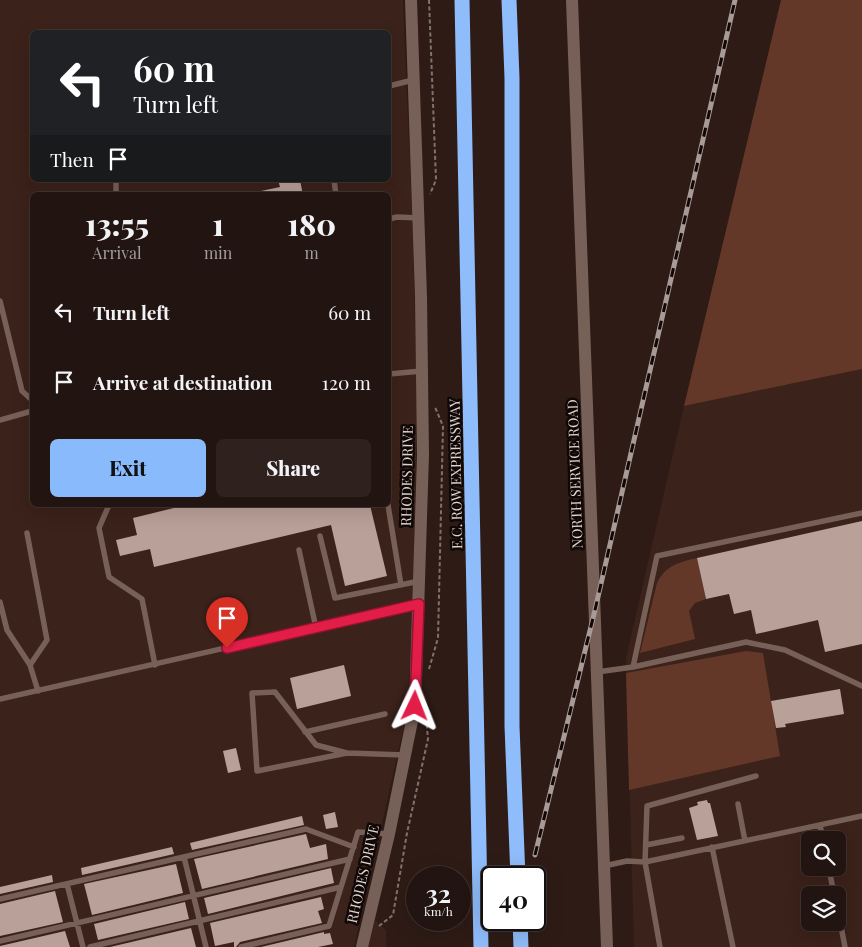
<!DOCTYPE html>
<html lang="en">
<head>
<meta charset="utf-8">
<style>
  body { margin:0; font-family:"Playfair Display",serif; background:#2e211e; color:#f1f3f6; height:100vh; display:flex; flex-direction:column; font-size:19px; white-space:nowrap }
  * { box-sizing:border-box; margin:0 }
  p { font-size:16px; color:#a29e9f }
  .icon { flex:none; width:28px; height:28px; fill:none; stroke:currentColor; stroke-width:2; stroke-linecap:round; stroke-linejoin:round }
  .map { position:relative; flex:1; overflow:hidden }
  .panel { position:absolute; left:30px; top:192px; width:361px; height:315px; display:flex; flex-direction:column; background:#221410; border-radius:8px; box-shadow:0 5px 20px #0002,0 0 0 1px #3f3330 }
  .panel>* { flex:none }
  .hud { position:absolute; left:30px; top:30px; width:361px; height:152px; border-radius:8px; box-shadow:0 5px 20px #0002,0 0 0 1px #3f3330; background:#202124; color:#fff; overflow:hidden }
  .tools { position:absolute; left:801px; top:831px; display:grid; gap:10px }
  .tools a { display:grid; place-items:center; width:45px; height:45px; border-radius:8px; background:#221410; box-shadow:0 5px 20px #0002,0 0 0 1px #3f3330; font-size:25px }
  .speed { position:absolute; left:406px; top:866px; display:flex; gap:10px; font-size:25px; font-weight:700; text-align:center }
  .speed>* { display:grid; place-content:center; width:65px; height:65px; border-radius:50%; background:#221410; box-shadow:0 5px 20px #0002,0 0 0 1px #3f3330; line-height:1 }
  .speed small { font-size:12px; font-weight:400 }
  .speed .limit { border:2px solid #111; border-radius:8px; background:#fff; color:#111 }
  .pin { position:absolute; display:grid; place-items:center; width:42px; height:42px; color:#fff; margin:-51px -21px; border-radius:50% 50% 50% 0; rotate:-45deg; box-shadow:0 0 5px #0007 }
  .pin .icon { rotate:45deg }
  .me { position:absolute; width:55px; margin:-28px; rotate:2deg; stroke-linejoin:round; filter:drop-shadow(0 0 4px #0008) }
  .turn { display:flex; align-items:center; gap:18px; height:105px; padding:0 20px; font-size:22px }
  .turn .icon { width:65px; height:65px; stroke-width:2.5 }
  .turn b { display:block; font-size:35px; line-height:42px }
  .then { display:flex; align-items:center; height:48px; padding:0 20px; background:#0003; gap:10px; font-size:19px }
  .eta { display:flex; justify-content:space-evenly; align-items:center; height:85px; text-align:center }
  .eta b { font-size:30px; font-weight:800; line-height:35px }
  .button { display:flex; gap:10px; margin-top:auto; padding:10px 20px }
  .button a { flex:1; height:58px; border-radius:8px; background:#89bafc; color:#111; font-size:20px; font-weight:800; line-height:58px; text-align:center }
  .button a+a { background:#2e211e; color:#f1f3f6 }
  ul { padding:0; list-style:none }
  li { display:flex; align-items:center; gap:15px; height:70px; padding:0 20px }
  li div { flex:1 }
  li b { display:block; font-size:19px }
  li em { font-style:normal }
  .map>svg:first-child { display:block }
  .built { fill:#3b221a; fill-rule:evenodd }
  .green { fill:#643829 }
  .building { fill:#b9a098 }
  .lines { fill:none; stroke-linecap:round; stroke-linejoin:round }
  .path { stroke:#82726c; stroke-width:2; stroke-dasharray:4 2.5; stroke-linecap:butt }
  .service { stroke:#776058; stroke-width:5.5 }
  .tertiary { stroke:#776058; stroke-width:12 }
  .motorway { stroke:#8fbcfa; stroke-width:15 }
  .rail-casing { stroke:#a99a95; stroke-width:5 }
  .rail { stroke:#100806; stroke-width:3; stroke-dasharray:9; stroke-linecap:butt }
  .route-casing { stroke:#92132f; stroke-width:12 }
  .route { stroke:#e11d48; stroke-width:9 }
  .labels { text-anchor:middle; stroke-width:5; stroke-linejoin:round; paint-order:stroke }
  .street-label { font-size:14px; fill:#e2d5d0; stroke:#100806 }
</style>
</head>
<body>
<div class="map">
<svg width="862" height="947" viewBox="0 0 862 947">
  <rect width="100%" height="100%" fill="#2e1b15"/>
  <!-- built -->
  <path class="built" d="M0,0H403L413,237L417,409L413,625L407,713L354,947H0ZM32,32H389V180H32ZM32,195H389V505H32Z
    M862,369V947H634L626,658L684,406ZM810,840H838V868H810ZM810,895H838V922H810Z
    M375,920L386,930V947H368Z"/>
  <!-- green -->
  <path class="green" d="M781,0H862V369L684,406Z
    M697,558L706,599L695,603L689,611L695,639L640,653L657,583C665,566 679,562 697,558Z
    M746,651L763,653L780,756L629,790L626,673Z"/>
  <!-- building -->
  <path class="building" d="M278,180H300L303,195H261V191L280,187Z
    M186,505H370L387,576L345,586L331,525L154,567L150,549L120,556L116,540L137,535L133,518Z
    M862,521V644L825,652L818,620L756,634L751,610L734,614L729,594L706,599L697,558Z
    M344,665L351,696L297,709L290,678Z
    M840,689L844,714L785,724L786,727L776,728L771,701Z
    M236,748L241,770L228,773L223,751Z
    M707,800L708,803H710L718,836L697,840L689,808L698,805L697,802Z
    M335,812L338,827L326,829L323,815Z
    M302,816L304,825L192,850L190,843Z
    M306,834L310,848L326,844L328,859L202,889L194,859Z
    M172,847L174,854L82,875L81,868Z
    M176,864L183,893L92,915L84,884Z
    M331,868L334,883L208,914L204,898Z
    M52,875L53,882L0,894V887Z
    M55,891L63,922L0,936V904Z
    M321,897L324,909L318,911L322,923L240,942L236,947H234V942L215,946L210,923Z
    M185,902L189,919L98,940L94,924Z
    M191,928L196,947H110Z
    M65,931L70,947H0V946Z
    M324,932V934L330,933L333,944L318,947H261Z"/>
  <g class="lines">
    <!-- path -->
    <path class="path" d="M429,0L436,180L430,194
      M429,669L438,638L443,426L435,407
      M379,926L393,915L407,833L428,739L426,716"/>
    <!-- service -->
    <path class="service" d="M389,86L413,80
      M116,180V195
      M334,180L336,195
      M389,219L397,217L419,218
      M0,301L22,391L32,400
      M389,374L422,371
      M0,420L32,411
      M109,505L99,528L109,577L142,599L155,665
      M388,505L401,585
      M27,533L47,640L30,665
      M320,536L335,598L420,581
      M299,550L316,628
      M0,602L7,630L30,665L38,691
      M633,667L657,556L862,513
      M597,672L633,667L746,642L785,650L862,686
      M0,699L419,604
      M305,732L385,714
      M347,753L257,771L252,693L275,692L316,745L347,753L405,755
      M738,804L745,841
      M820,825L823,840
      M646,845L682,838
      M712,847L733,947
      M184,857L206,947
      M604,866L627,861L645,862L862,816
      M829,868L834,895
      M67,884L83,947
      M0,899L306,829L354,847
      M838,911L845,947
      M0,941L350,859
      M90,947L341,887
      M241,947L329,926L358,832L389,834
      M660,947L645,862L647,806L756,776"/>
    <!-- tertiary -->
    <path class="tertiary" d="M572,0L607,947
      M362,947L389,834L415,706L423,455L421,297L411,0"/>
    <!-- motorway -->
    <path class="motorway" d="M462,0L481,947
      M509,0L512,78V726L518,878
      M520,920L521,947"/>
    <!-- rail casing -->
    <g class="rail-casing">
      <path id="rail" d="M535,855L595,610L735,0"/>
    </g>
    <!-- rail -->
    <use href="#rail" class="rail"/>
  </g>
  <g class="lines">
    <!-- route casing -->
    <g class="route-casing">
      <path id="route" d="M227,648L419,604L415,706"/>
    </g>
    <!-- route -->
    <use href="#route" class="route"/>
  </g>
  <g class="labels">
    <!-- street labels -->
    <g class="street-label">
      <text transform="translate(456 474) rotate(-91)" y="5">E.C. ROW EXPRESSWAY</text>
      <text transform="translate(575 474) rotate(-92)" y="5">NORTH SERVICE ROAD</text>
      <text transform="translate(407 476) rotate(-89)" y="5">RHODES DRIVE</text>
      <text transform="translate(363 874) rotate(-77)" y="5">RHODES DRIVE</text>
    </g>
  </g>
</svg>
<div class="tools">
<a><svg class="icon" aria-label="search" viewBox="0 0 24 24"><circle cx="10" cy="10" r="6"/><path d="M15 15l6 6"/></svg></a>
<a><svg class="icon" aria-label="layers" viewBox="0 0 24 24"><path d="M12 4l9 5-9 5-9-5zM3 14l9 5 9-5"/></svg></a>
</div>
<div class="speed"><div>32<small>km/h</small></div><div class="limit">40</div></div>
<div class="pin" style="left:227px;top:648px;background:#d93025"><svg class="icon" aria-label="arrive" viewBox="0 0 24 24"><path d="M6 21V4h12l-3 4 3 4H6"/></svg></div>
<svg class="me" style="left:415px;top:706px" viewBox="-20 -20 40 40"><path d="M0-17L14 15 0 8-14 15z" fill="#e11d48" stroke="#fff" stroke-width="4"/></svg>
<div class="hud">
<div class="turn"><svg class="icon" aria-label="left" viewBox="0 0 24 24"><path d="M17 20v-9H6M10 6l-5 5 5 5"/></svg><div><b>60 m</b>Turn left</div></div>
<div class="then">Then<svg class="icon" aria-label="arrive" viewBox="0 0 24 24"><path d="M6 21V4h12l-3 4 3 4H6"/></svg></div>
</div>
<section class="panel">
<div class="eta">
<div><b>13:55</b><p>Arrival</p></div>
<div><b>1</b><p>min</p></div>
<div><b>180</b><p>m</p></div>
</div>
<ul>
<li><svg class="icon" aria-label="left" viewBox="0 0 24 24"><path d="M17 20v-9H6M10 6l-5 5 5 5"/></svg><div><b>Turn left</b></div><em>60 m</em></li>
<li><svg class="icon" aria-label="arrive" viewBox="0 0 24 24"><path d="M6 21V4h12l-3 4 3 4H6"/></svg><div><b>Arrive at destination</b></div><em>120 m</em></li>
</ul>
<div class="button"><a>Exit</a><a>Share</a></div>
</section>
</div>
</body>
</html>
